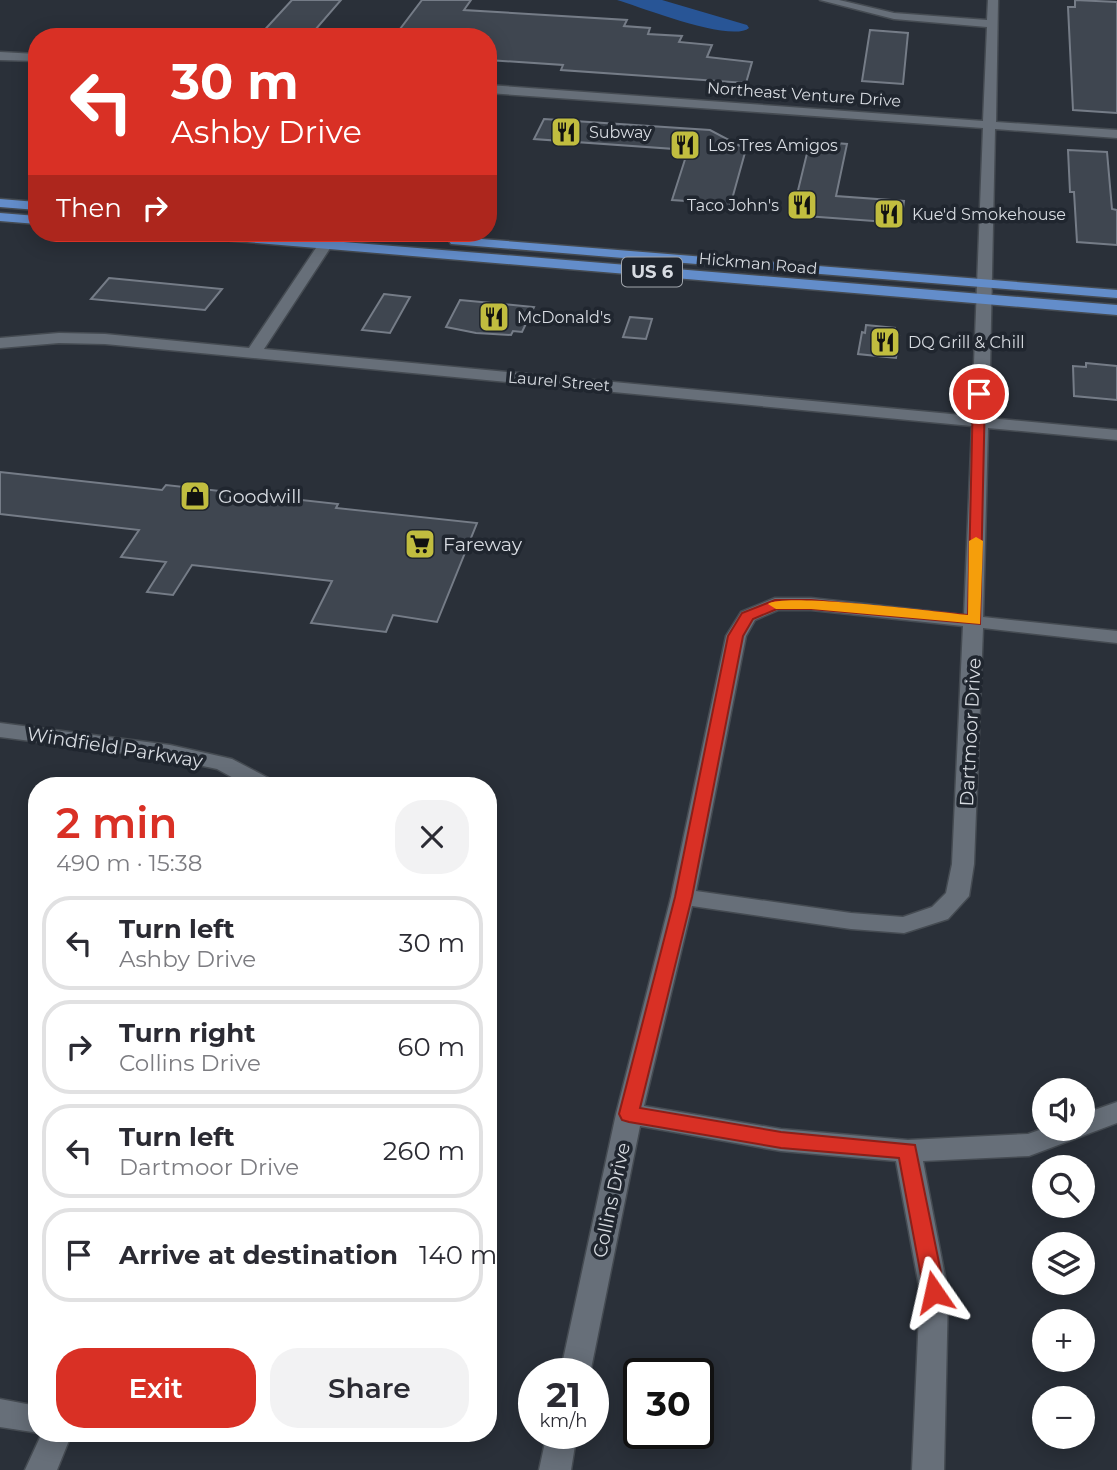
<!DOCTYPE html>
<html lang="en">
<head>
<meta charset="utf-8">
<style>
  body { margin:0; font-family:Montserrat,sans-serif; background:#f2f2f3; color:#2b2b33; height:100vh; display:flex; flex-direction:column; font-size:26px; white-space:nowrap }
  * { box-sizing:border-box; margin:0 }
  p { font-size:23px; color:#7c7c81 }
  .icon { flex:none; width:38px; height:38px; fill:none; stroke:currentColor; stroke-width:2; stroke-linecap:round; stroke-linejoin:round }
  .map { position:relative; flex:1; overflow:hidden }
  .panel { position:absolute; left:28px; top:777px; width:469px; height:665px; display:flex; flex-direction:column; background:#fff; border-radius:28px; box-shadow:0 4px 18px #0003 }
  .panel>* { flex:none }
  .banner { position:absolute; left:28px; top:28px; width:469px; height:214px; border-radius:28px; box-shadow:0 4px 18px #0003; background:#d93025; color:#fff; overflow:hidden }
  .fabs { position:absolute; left:1032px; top:1078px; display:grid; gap:14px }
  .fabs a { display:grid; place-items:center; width:63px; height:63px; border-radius:50%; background:#fff; box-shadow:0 4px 18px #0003; font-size:35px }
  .speed { position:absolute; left:518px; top:1358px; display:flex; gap:14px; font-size:35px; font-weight:700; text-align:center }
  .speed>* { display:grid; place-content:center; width:91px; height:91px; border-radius:50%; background:#fff; box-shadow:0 4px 18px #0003; line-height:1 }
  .speed small { font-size:18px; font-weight:400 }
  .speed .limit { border:4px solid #111; border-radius:10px; background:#fff; color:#111 }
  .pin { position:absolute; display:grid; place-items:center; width:60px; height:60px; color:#fff; margin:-30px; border:4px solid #fff; border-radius:50%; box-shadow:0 2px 7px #0007 }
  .me { position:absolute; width:77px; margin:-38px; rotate:349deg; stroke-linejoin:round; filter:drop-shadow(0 0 5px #0008) }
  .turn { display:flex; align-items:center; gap:24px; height:147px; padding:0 28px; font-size:32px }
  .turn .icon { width:91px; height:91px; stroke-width:2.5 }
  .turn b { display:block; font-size:49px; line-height:60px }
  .then { display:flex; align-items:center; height:66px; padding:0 28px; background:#0003; gap:14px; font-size:26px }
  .round { display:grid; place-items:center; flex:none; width:74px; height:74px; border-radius:28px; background:#f2f2f3 }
  .head { display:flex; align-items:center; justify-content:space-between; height:119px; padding:0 28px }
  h1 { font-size:42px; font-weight:600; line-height:52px; color:#d93025 }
  .primary-button { display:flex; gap:14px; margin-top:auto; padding:14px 28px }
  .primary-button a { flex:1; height:80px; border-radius:28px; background:#d93025; color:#fff; font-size:28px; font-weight:600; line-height:80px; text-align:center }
  .primary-button a+a { background:#f2f2f3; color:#2b2b33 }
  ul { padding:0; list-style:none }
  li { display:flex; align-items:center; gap:21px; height:94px; margin:0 14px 10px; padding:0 14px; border:4px solid #e1e1e2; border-radius:28px }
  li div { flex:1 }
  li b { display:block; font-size:26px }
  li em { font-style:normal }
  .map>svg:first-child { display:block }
  .water { fill:#285596 }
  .building { fill:#3f4650; stroke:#757c87; stroke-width:2 }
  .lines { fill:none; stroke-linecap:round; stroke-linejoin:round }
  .minor-casing { stroke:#454b52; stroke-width:3 }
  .highway-casing { stroke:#454b52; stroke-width:3 }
  .minor { fill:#676f79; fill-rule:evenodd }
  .highway { fill:#638dca; fill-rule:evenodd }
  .route { fill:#d93025; stroke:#8d1f18; stroke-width:2 }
  .slow { fill:#f59e0b }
  .labels { text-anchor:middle; stroke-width:7; stroke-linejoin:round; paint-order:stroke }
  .far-street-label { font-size:16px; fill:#d7dbe1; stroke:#20262f }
  .far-poi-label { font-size:16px; fill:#d7dbe1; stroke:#20262f; text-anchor:start }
  .shield { fill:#20262f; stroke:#a0a5ac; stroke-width:2 }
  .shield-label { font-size:18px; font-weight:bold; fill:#d7dbe1 }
  .poi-label { font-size:19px; fill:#d7dbe1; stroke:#20262f; text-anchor:start }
  .street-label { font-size:19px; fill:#d7dbe1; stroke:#20262f }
</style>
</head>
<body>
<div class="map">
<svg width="1117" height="1470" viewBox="0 0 1117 1470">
  <rect width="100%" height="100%" fill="#2a3039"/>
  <!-- water -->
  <path class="water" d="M617,0H662L747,25L749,28C731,43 641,7 617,0Z"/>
  <!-- building -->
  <path class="building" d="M292,0H341L309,37H258Z
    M422,0H471L464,10L627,20L624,26L650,28L648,34L682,36L679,42L712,45L707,57L752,62L746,83L561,70L563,65L488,60V37H394Z
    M1075,0L1117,2V113L1073,110L1068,7H1075Z
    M870,30L908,33L903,84L862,81Z
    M544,119L710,130L746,149L729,210L701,207L702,202L672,200L688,150L534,139Z
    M810,141L847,144L836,196L904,201L901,223L792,215Z
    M1068,150L1107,152L1112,209L1117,210V245L1077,242L1074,192H1070Z
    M109,278L222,289L205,310L91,299Z
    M384,294L410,297L390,333L362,330Z
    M460,300L534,307L522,332L513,331L511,335L476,333L446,327Z
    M630,317L652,319L646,339L623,337Z
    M866,325L895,328L894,336H899L896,358L858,354L862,332L865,333Z
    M1086,363L1117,366V400L1074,396L1073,366L1086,367Z
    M0,472L162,490L166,485L338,504L336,508L477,523L437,622L393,615L386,632L311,623L332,581L192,565L173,595L147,592L166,562L121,557L139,530L0,514Z"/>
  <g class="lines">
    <!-- minor casing -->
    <g class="minor-casing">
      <path id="minor" d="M820,0H839L894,13L987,20L988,0H998L996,122L1117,130V138L995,129L989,418L1117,430V440L988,428L983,617L1117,631V643L983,628L974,864L969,896L948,919L904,933L851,929L692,906L644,1106L781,1129L908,1140L1028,1134L1045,1128L1083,1129V1114L1117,1102V1123L1029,1156L923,1161L948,1292L944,1470H912L920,1292L896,1161L781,1151L640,1126L590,1374H560L616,1114L671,897L726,636L741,612L775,598H811L964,615L972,426L105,344L59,343L0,348V338L59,333L105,334L249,348L326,233H340L264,349L972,416L983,128L488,93V85L983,121L987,27L894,19ZM778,610H811L963,626L952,864L946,893L932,907L903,917L851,913L696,891L746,636L755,620Z
        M0,52L37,54V61L0,60Z
        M0,723L170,745L232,759L274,781L277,786H248L217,769L170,759L0,737Z
        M0,1399L37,1406L39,1433L0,1427Z
        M42,1433H72L57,1470H25Z
        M547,1433H577L571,1470H539Z"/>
    </g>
    <!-- highway casing -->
    <g class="highway-casing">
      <path id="highway" d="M0,199L37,202V210L0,207Z
        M0,213L37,216V224L0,221Z
        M179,233H234L1117,305V315L186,237Z
        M456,237L1117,290V298L451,244L449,241Z"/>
    </g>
    <!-- minor -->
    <use href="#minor" class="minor"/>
    <!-- highway -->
    <use href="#highway" class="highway"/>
  </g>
  <!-- route -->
  <path class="route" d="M979,390L985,394L980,624L811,609H777L753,619L743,636L692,897L640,1108L781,1132L915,1145L945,1292L942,1298L934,1301L927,1298L924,1292L899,1158L781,1148L629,1122L622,1120L619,1114L675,897L728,636L742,613L775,600H811L968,615L973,394Z"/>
  <!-- slow -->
  <path class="slow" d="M976,537L983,541L980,624L811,609H776L768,604C782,592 939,612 968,615L969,541Z"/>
  <!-- icons -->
  <defs>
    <g id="restaurant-square" transform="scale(1.575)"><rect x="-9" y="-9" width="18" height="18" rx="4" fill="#c1bd3f" stroke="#20262f"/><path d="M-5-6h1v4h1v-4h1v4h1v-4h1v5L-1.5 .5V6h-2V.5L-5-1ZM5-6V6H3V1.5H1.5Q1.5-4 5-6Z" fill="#111"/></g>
    <g id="shop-square" transform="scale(1.575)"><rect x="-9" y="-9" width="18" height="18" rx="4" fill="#c1bd3f" stroke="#20262f"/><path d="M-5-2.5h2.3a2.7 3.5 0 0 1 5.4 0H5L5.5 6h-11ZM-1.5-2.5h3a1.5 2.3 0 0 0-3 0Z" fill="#111"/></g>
    <g id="supermarket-square" transform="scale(1.575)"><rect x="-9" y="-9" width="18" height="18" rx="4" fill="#c1bd3f" stroke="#20262f"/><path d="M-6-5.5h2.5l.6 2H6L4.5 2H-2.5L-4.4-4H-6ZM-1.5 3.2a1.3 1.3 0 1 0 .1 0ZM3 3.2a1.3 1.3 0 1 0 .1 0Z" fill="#111"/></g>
  </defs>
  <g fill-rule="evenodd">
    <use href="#restaurant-square" x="566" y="132"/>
    <use href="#restaurant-square" x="685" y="145"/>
    <use href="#restaurant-square" x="802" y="205"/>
    <use href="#restaurant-square" x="889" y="214"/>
    <use href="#restaurant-square" x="494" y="317"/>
    <use href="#restaurant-square" x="885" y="342"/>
    <use href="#shop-square" x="195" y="496"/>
    <use href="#supermarket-square" x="420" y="544"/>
  </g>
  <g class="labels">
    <!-- far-street labels -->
    <g class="far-street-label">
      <text transform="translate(804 94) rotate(4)" y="6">Northeast Venture Drive</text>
      <text transform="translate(758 263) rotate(5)" y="6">Hickman Road</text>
      <text transform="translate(559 381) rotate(5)" y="6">Laurel Street</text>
    </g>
    <!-- far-poi labels -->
    <g class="far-poi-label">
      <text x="589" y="138">Subway</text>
      <text x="708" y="151">Los Tres Amigos</text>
      <text x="779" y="211" text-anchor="end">Taco John's</text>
      <text x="912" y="220">Kue'd Smokehouse</text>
      <text x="517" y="323">McDonald's</text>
      <text x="908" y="348">DQ Grill &amp; Chill</text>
    </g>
    <!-- shield labels -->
    <rect class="shield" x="622" y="257.5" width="60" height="29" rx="5"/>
    <g class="shield-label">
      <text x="652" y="278">US 6</text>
    </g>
    <!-- poi labels -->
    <g class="poi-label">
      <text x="218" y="503">Goodwill</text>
      <text x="443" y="551">Fareway</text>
    </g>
    <!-- street labels -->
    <g class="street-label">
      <text transform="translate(970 732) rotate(-87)" y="7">Dartmoor Drive</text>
      <text transform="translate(115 747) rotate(9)" y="7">Windfield Parkway</text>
      <text transform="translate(611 1200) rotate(-78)" y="7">Collins Drive</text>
    </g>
  </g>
</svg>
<div class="fabs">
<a><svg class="icon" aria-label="sound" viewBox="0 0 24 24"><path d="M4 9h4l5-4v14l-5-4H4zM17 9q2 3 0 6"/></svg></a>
<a><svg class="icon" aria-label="search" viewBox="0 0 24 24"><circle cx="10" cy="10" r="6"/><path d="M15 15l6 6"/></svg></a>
<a><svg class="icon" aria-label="layers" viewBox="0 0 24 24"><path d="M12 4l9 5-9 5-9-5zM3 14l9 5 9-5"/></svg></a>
<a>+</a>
<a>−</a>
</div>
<div class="speed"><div>21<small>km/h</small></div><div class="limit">30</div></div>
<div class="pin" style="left:979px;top:394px;background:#d93025"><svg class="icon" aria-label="arrive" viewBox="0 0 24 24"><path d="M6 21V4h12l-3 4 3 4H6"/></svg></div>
<svg class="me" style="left:934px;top:1292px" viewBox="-20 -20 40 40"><path d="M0-17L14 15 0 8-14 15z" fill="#d93025" stroke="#fff" stroke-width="4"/></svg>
<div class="banner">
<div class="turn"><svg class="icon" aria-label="left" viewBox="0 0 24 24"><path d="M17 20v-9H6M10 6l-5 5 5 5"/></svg><div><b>30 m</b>Ashby Drive</div></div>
<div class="then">Then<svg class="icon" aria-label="right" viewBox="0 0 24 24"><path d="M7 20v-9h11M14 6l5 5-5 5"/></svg></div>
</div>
<section class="panel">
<div class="head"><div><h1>2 min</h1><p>490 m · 15:38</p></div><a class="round"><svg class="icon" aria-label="close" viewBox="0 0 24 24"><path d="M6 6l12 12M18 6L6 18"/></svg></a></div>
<ul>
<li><svg class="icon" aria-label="left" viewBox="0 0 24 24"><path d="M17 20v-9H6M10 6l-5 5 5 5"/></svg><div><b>Turn left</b><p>Ashby Drive</p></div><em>30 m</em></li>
<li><svg class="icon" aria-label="right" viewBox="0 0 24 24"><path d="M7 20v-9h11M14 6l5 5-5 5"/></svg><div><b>Turn right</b><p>Collins Drive</p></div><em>60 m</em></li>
<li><svg class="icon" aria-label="left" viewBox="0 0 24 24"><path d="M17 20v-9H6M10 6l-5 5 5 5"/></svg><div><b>Turn left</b><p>Dartmoor Drive</p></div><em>260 m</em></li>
<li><svg class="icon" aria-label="arrive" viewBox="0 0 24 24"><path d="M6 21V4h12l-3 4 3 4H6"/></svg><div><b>Arrive at destination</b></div><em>140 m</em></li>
</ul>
<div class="primary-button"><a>Exit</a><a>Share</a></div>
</section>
</div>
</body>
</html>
